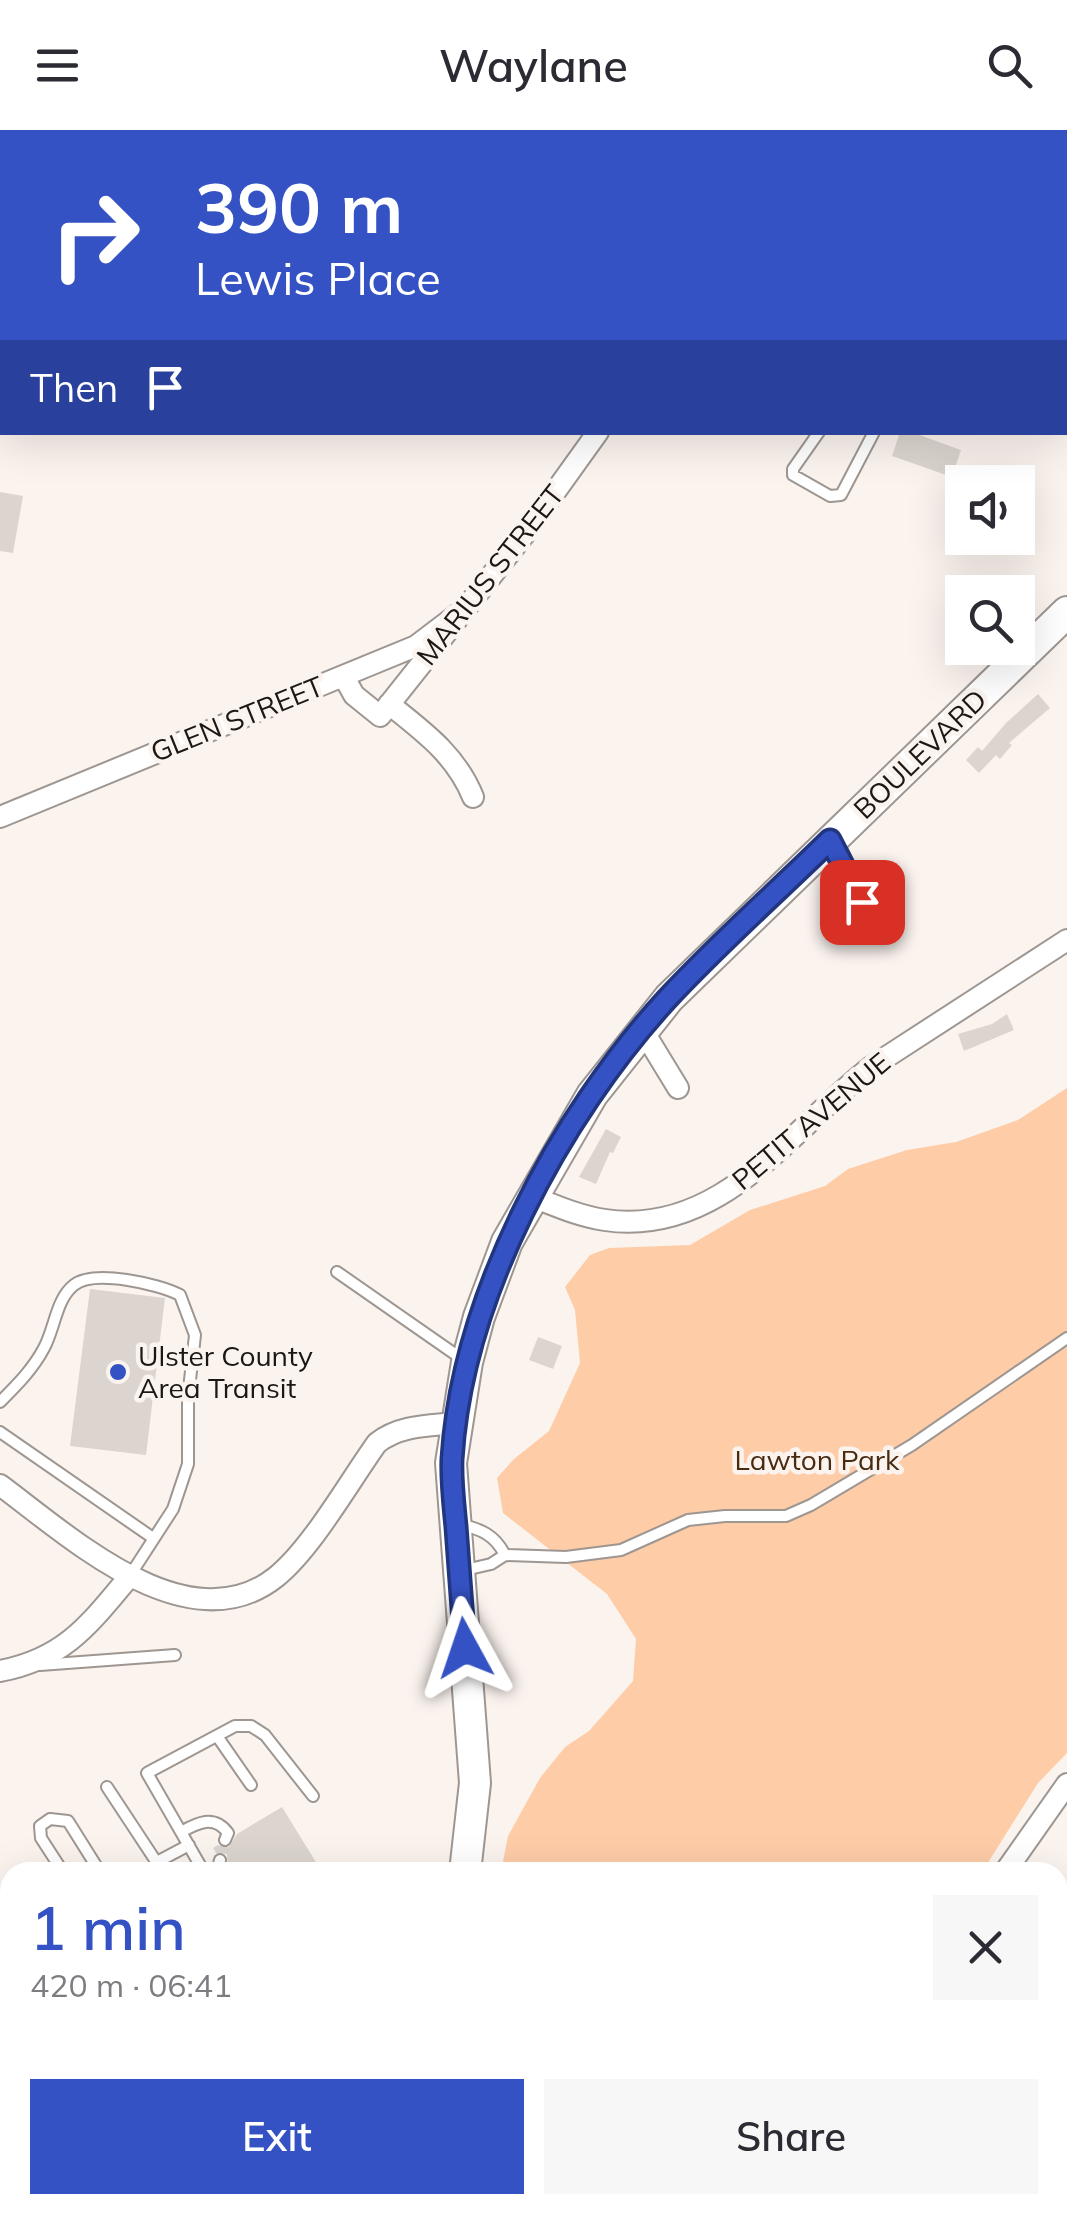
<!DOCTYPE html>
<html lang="en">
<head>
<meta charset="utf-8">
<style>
  body { margin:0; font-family:Mulish,sans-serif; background:#f7f7f7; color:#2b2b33; height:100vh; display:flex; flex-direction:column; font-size:38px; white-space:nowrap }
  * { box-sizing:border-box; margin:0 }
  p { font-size:32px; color:#7c7c81 }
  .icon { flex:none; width:55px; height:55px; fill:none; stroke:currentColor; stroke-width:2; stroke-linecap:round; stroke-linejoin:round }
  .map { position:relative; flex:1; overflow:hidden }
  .details { position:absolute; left:0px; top:1732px; width:1068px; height:352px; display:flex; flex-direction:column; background:#fff; border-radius:30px 30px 0 0; box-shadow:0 10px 40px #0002 }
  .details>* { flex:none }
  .guide { position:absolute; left:0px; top:0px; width:1068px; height:305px; box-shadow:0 10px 40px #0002; background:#3452c3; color:#fff; overflow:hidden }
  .tools { position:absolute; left:945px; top:335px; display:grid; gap:20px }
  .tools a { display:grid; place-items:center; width:90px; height:90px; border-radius:0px; background:#fff; box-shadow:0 10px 40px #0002; font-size:50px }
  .pin { position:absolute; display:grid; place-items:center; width:85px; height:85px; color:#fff; margin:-42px; border-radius:20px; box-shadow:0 5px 15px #0006 }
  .me { position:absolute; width:110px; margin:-55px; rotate:355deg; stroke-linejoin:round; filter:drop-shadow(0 0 8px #0008) }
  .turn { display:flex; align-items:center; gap:35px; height:210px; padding:0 30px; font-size:45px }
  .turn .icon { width:130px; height:130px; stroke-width:2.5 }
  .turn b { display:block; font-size:70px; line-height:85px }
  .then { display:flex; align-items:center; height:95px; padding:0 30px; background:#0003; gap:20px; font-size:38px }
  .round { display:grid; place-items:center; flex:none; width:105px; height:105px; border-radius:0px; background:#f7f7f7 }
  .summary { display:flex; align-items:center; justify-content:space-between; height:170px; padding:0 30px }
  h1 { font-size:60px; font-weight:600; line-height:75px; color:#3452c3 }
  .action { display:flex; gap:20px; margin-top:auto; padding:20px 30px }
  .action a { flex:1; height:115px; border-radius:0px; background:#3452c3; color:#fff; font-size:40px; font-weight:600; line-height:115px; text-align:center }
  .action a+a { background:#f7f7f7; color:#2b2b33 }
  header { display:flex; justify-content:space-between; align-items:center; height:130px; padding:0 30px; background:#fff; font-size:45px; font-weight:600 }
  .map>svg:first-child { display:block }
  .green { fill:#fecca7 }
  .building { fill:#dcd5cf }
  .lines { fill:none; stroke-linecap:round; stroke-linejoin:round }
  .service-casing { stroke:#9e9691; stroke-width:14 }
  .minor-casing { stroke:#9e9691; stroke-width:24 }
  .primary-casing { stroke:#9e9691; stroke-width:34 }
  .path { stroke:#908b87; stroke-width:2.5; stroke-dasharray:5 8; stroke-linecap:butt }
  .service { stroke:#fff; stroke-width:10 }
  .minor { stroke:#fff; stroke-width:20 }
  .primary { stroke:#fff; stroke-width:30 }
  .route-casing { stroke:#22357f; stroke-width:25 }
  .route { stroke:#3452c3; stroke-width:18 }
  .poi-dot { fill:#3452c3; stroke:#fbf3ee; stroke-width:4 }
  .labels { text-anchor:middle; stroke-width:9; stroke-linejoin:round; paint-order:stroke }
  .street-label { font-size:28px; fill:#1a1715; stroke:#fbf3ee }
  .poi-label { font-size:28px; fill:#1a1715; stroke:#fbf3ee; text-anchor:start }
  .park-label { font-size:28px; fill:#492b12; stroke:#fbf3ee }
</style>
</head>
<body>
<header><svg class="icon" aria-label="menu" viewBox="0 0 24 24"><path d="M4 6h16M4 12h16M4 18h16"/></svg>Waylane<svg class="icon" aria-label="search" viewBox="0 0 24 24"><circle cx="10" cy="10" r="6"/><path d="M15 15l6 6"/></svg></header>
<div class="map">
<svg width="1067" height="2084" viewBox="0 0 1067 2084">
  <rect width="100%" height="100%" fill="#fbf3ee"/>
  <!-- green -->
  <path class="green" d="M1067,958V1623L1038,1653L982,1742H501L508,1706L540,1648L565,1617L589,1601L633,1551L636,1509L607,1464L503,1383L497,1348L514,1329L549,1301L580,1233L575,1180L565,1157L590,1125L609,1118L690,1115L750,1080L825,1056L848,1039L907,1020L956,1012L1018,990Z"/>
  <!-- building -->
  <path class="building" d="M900,302H911L961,320L952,347L892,326Z
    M0,362L23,366L13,423L0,421Z
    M1038,564L1050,578L1009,613L1012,615L1000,629L996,625L979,643L966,630L978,617L982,621L1006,593Z
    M1007,884L1014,900L964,921L958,904L992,894Z
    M606,999L621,1007L613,1023L610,1022L596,1054L579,1047Z
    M90,1159L165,1168L146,1325L70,1316Z
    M538,1207L562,1216L553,1239L529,1230Z
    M282,1677L322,1742H228L227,1724L216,1723L213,1718L218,1715L229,1717L237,1704Z"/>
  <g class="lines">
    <!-- service casing -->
    <g class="service-casing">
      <path id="service" d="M819,302L793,339V345L830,366L841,365L874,302
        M337,1142L462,1229
        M0,1272C17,1255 33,1239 44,1218C55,1198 56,1169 74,1155C94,1139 159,1154 180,1165L195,1205L188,1268V1334L173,1379L129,1447
        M0,1302L153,1408
        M459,1394C481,1399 495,1405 505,1425
        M465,1440L491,1434L505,1425L566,1427L621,1420L688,1390L725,1386H786L811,1375L912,1315L1067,1208
        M40,1535L175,1525
        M217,1606L251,1655
        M107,1657L163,1742
        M181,1702C197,1693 214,1684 228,1703L225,1710
        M157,1732L189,1715
        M63,1742L41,1708L40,1696L50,1689L68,1691L100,1742
        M204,1742L147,1643L235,1596H251L265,1605L313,1666
        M217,1742L220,1730
        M0,1915L10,1909
        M0,1971L10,1965
        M0,2008L10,2003
        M275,2075L280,2084"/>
    </g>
    <!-- minor casing -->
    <g class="minor-casing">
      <path id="minor" d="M717,2L718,0
        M1065,79H1067
        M344,547L354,565L380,586L527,401L598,302
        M389,574C424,602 456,625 473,667
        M0,687L416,516L466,478
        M831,710L862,772
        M642,899L678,958
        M531,1066C556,1076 579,1086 605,1090C721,1107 791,999 871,937L1067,810
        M0,1355C68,1405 188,1517 276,1447C312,1418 349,1352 377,1313C400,1295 428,1296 456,1293
        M0,1541C64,1529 89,1495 129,1447
        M1005,1742L1067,1654
        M928,2084V2075"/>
    </g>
    <!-- primary casing -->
    <g class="primary-casing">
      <path id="primary" d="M465,1742L475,1653L451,1333L467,1232L479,1187L507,1112L592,965L669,868L1067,482
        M174,2084L188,2075"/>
    </g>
    <!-- path -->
    <path class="path" d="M323,2075L327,2084
      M684,2084L695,2075"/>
    <!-- service -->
    <use href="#service" class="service"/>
    <!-- minor -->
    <use href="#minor" class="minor"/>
    <!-- primary -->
    <use href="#primary" class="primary"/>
  </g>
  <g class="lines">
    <!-- route casing -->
    <g class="route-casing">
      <path id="route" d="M465,1518C462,1478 459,1438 456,1397C454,1375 451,1351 452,1329C462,1167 559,987 667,869C719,813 776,763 830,710L862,772"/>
    </g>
    <!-- route -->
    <use href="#route" class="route"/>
  </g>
  <!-- markers -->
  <circle class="poi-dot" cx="118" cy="1242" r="10"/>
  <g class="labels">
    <!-- street labels -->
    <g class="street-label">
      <text transform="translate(490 445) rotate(-52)" y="10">MARIUS STREET</text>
      <text transform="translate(237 589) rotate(-22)" y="10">GLEN STREET</text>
      <text transform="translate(920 624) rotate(-44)" y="10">BOULEVARD</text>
      <text transform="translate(811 991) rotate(-40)" y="10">PETIT AVENUE</text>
    </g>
    <!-- poi labels -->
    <g class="poi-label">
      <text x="138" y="1236">Ulster County<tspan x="138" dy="32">Area Transit</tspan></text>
    </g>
    <!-- park labels -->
    <g class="park-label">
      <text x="817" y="1340">Lawton Park</text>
    </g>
  </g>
</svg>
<div class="tools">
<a><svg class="icon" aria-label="sound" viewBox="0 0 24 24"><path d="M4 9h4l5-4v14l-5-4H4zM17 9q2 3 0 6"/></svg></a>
<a><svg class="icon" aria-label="search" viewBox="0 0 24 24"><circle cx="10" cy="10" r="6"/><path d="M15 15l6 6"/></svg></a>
</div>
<div class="pin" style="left:862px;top:772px;background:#d93025"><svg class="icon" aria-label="arrive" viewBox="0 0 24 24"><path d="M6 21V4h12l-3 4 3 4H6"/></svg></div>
<svg class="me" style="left:465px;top:1518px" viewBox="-20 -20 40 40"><path d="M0-17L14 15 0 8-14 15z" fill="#3452c3" stroke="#fff" stroke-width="4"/></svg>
<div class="guide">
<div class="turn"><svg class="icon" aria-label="right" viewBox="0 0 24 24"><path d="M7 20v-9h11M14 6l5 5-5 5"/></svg><div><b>390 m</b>Lewis Place</div></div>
<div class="then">Then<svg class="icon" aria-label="arrive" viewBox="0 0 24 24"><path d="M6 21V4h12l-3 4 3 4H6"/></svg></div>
</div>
<section class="details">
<div class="summary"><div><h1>1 min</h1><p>420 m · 06:41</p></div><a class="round"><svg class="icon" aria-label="close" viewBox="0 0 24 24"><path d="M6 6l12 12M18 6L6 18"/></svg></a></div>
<div class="action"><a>Exit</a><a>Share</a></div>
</section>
</div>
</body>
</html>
